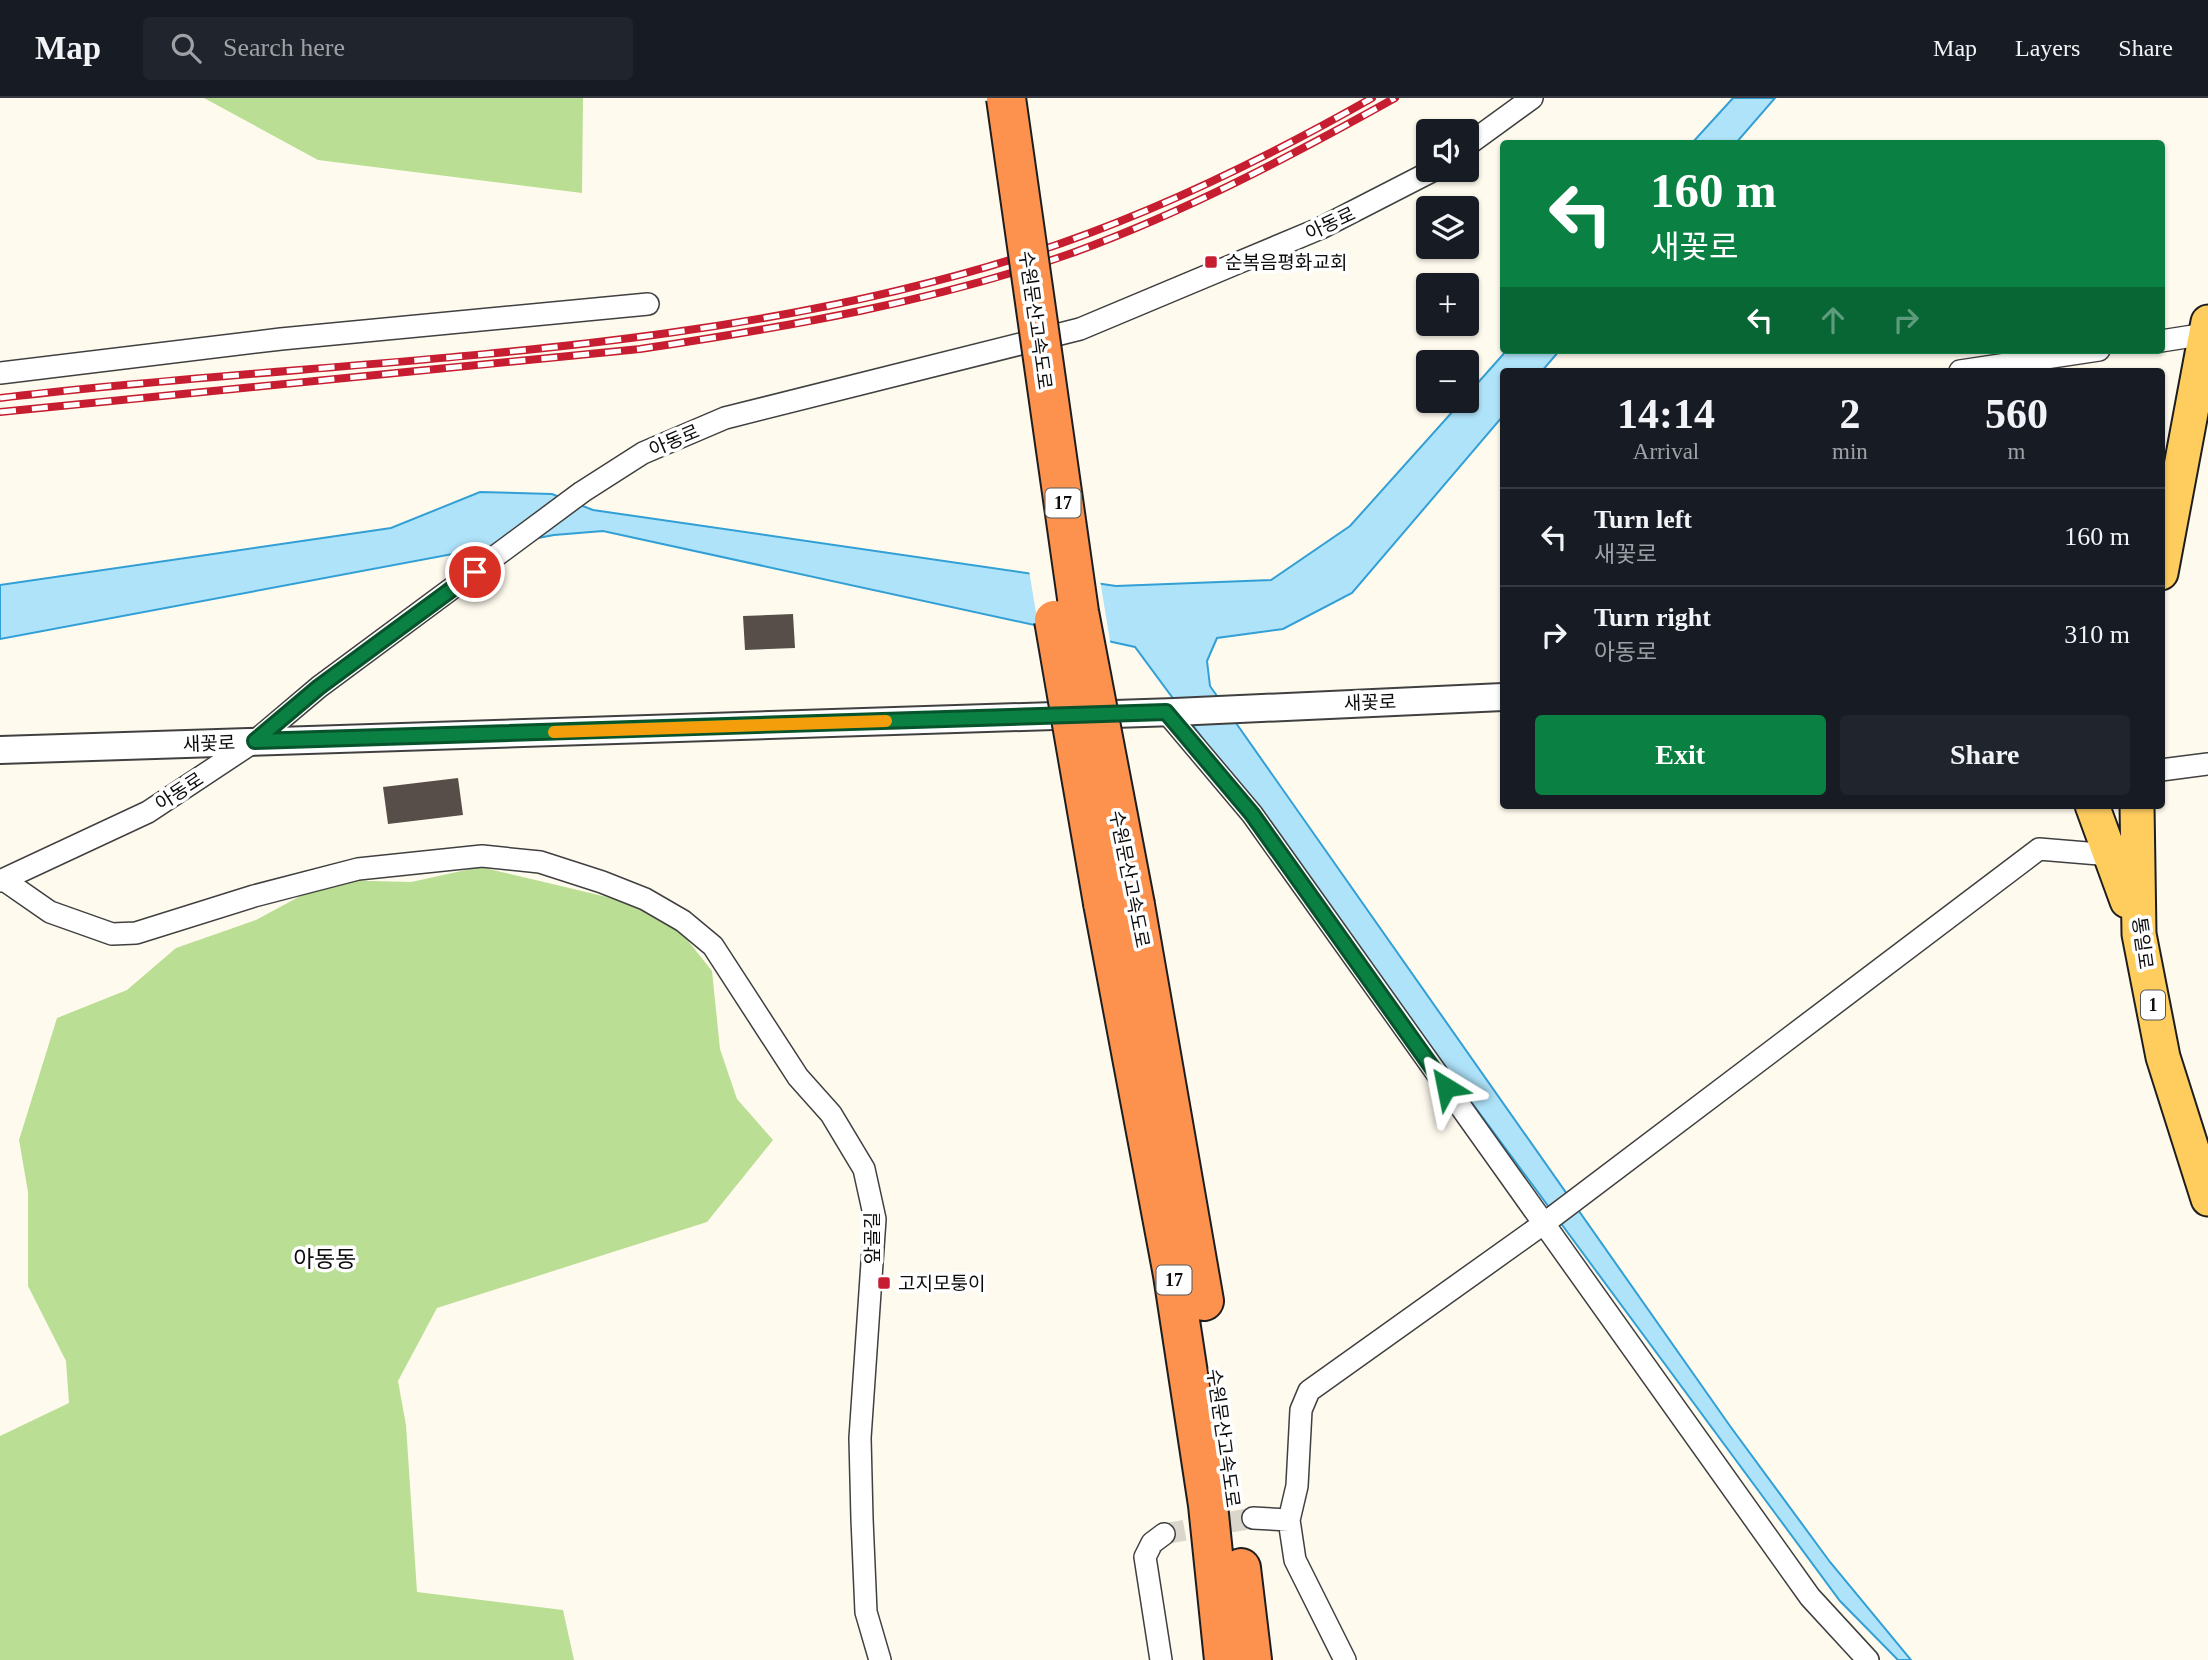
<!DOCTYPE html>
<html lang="en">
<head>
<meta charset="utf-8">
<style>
  body { margin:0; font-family:"Times New Roman","Noto Sans KR",serif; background:#20242c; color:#f1f3f6; height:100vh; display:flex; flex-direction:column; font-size:26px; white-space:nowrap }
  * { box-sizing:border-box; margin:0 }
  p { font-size:23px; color:#9ea1a6 }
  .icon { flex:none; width:38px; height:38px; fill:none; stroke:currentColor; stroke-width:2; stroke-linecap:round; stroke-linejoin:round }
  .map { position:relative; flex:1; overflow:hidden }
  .drawer { position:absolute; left:1500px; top:270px; width:665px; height:441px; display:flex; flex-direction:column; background:#171b24; border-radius:7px; box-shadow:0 2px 5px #0004 }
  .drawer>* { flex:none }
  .hud { position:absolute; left:1500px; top:42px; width:665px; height:214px; border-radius:7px; box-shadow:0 2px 5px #0004; background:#0b8043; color:#fff; overflow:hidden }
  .tools { position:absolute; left:1416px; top:21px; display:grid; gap:14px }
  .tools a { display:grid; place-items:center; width:63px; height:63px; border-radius:7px; background:#171b24; box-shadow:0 2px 5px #0004; font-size:35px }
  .pin { position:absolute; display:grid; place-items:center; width:60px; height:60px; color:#fff; margin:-30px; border:4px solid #fff; border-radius:50%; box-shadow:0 2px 7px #0007 }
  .me { position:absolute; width:77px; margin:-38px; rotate:325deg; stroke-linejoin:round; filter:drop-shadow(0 0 5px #0008) }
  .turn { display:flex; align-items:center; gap:24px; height:147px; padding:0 35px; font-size:32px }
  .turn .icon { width:91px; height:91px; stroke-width:2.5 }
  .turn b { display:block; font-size:49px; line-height:60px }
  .lanes { display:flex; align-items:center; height:66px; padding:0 35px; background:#0003; justify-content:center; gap:35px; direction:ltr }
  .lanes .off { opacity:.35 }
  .eta { display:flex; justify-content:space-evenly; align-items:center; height:119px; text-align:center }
  .eta b { font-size:42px; font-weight:700; line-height:49px }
  .primary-button { display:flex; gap:14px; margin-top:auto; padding:14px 35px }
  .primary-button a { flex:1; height:80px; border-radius:7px; background:#0b8043; color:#fff; font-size:28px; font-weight:700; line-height:80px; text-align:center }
  .primary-button a+a { background:#20242c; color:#f1f3f6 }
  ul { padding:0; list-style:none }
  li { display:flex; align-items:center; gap:21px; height:98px; padding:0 35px; border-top:2px solid #363941 }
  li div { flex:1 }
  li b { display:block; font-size:26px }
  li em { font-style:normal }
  header { display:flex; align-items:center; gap:42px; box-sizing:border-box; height:98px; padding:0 35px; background:#171b24; border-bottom:2px solid #363941 }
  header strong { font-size:33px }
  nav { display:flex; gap:38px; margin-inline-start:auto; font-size:24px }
  .search { width:490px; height:63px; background:#20242c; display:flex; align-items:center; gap:18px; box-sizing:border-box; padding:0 24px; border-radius:7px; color:#9ea1a6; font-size:26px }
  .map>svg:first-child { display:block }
  .forest { fill:#bade93 }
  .water { fill:#afe3fa; stroke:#329fd5; stroke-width:2 }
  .pier { fill:#fffaee }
  .building { fill:#574e49 }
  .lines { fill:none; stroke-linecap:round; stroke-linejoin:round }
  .minor-tunnel { stroke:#dbd6cc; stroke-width:21; stroke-dasharray:21 10; stroke-linecap:butt }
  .minor-casing { stroke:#404040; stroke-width:24 }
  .tertiary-casing { stroke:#404040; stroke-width:30 }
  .primary-casing { stroke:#1e1e1e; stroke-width:37 }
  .motorway-casing { stroke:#1e1e1e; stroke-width:42 }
  .minor { stroke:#fff; stroke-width:21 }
  .tertiary { stroke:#fff; stroke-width:26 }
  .primary { stroke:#ffcd5e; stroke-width:33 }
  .motorway { stroke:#fd924e; stroke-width:38 }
  .rail-casing { stroke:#c61d30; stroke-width:8 }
  .rail { stroke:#fff; stroke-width:5; stroke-dasharray:16; stroke-linecap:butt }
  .motorway-bridge-casing { stroke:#1e1e1e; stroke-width:42; stroke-linecap:butt }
  .motorway-bridge { stroke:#fd924e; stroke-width:38 }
  .route-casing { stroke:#07532c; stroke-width:18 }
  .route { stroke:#0b8043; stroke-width:12 }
  .slow { stroke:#f59e0b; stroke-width:12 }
  .poi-dot { fill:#c61d30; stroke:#fff; stroke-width:2.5 }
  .labels { text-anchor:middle; stroke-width:7; stroke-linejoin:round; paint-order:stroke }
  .shield { fill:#fff; stroke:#565656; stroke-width:2 }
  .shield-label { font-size:18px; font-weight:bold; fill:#0d0d0d }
  .street-label { font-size:19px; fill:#0d0d0d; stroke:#fff }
  .poi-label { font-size:19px; fill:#0d0d0d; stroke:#fff; text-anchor:start }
  .quarter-label { font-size:23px; fill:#0d0d0d; stroke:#fff }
</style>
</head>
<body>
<header>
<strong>Map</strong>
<div class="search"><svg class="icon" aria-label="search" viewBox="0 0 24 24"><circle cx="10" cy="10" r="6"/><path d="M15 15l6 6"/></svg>Search here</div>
<nav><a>Map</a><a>Layers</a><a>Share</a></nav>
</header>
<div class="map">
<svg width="2208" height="1562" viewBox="0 0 2208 1562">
  <rect width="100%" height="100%" fill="#fffaee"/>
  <!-- forest -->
  <path class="forest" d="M204,0H583L582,95L318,62Z
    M480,769L624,803L674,825L712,873L720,951L737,1001L773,1042L707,1124L437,1210L398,1283L406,1327L417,1494L563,1512L574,1562H0V1338L69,1305L66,1263L28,1188V1094L19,1042L57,920L127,892L176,850L256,822L330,782L411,784Z"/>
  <!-- water -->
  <path class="water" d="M1733,0H1775L1736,45H1692Z
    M1507,252H1560L1542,273H1503V318L1352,495L1283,531L1217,540L1207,563L1210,588L1730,1328L1830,1464L1911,1562H1898L1840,1503L1135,549L603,433L554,437L0,541V487L391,430L480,394L552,396L593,412L1116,488L1271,482L1350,428L1462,303H1466L1467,297Z"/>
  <!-- pier -->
  <path class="pier" d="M1029,472L1100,482L1111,549L1039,533Z"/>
  <!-- building -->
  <path class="building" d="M793,516L795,550L745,552L743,518Z
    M458,680L463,717L388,726L383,689Z"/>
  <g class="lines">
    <!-- minor-tunnel -->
    <path class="minor-tunnel" d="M1164,1436L1253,1420"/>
    <!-- minor casing -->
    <g class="minor-casing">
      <path id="minor" d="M1466,48L1532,0
        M2161,243L2206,236
        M1960,273L2099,252
        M0,275L281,241L648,206
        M1166,614L1252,716L1810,1499L1868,1562
        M2161,672L2208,666
        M4,782L50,814L112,836L136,835L254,798L358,771L482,758L540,764L602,784L645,801L683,823L713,848L798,979L831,1016L864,1071L875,1121L860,1340L862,1421L866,1514L880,1562
        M0,783L148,714L255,643L319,589L582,394L643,355L725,320L1080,231L1321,130L1434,72
        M1253,1420L1289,1422
        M1161,1562L1145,1459L1152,1445L1164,1436
        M1345,1562L1295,1462L1289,1422L1297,1388L1301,1312L1309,1293L1550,1121L2039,751L2111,757"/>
    </g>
    <!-- tertiary casing -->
    <g class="tertiary-casing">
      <path id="tertiary" d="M0,652L1175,614L1503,599"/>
    </g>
    <!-- primary casing -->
    <g class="primary-casing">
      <path id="primary" d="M2161,475L2208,224
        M2092,707L2127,803
        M2137,707L2139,836L2163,959L2208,1101"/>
    </g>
    <!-- motorway casing -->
    <g class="motorway-casing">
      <path id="motorway" d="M1103,805L1173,1177L1208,1407L1224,1562
        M1135,807L1204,1203
        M1241,1470L1252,1562"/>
    </g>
    <!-- minor -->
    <use href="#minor" class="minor"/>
    <!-- tertiary -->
    <use href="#tertiary" class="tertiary"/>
    <!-- primary -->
    <use href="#primary" class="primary"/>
    <!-- motorway -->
    <use href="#motorway" class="motorway"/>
    <!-- rail casing -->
    <g class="rail-casing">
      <path id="rail" d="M0,300C343,259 697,263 1029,156C1148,118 1263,62 1372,0
        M0,314L640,251C786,229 935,204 1075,154C1187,113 1291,58 1395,0"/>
    </g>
    <!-- rail -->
    <use href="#rail" class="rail"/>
    <!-- motorway-bridge casing -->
    <g class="motorway-bridge-casing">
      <path id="motorway-bridge" d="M1006,0L1079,514L1135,807
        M1054,522L1103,805"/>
    </g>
    <!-- motorway-bridge -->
    <use href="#motorway-bridge" class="motorway-bridge"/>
  </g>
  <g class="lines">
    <!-- route casing -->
    <g class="route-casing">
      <path id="route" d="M475,474L319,589L255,643L1166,614L1252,716L1446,989"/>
    </g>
    <!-- route -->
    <use href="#route" class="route"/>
    <!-- slow -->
    <path class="slow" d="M554,634L886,623"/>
  </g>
  <!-- markers -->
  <g class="poi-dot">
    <rect x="1204" y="157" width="14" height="14" rx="3.5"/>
    <rect x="877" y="1178" width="14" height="14" rx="3.5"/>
  </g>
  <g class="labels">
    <!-- shield labels -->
    <g class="shield">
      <rect x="1045.5" y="390.5" width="35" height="29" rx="5"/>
      <rect x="2141" y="892.5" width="24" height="29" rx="5"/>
      <rect x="1156.5" y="1167.5" width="35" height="29" rx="5"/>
    </g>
    <g class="shield-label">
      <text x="1063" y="411">17</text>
      <text x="2153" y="913">1</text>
      <text x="1174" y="1188">17</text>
    </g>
    <!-- street labels -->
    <g class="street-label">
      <text transform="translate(1330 125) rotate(-25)" y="7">아동로</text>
      <text transform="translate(1036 222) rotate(82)" y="7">수원문산고속도로</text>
      <text transform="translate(674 342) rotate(-23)" y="7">아동로</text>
      <text transform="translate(1370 604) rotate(-2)" y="7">새꽃로</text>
      <text transform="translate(209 645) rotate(-2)" y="7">새꽃로</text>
      <text transform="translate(179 693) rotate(-33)" y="7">아동로</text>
      <text transform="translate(1130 781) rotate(79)" y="7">수원문산고속도로</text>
      <text transform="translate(2143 845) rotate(82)" y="7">통일로</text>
      <text transform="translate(872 1140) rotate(-90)" y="7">앞골길</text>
      <text transform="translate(1224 1340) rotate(82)" y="7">수원문산고속도로</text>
    </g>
    <!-- poi labels -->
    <g class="poi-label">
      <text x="1225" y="171">순복음평화교회</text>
      <text x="898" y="1192">고지모퉁이</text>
    </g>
    <!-- quarter labels -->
    <g class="quarter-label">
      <text x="325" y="1169">아동동</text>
    </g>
  </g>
</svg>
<div class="tools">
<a><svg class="icon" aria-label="sound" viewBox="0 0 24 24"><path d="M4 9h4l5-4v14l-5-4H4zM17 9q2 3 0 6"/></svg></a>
<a><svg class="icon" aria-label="layers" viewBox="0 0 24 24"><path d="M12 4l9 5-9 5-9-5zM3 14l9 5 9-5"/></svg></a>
<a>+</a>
<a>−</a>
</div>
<div class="pin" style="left:475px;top:474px;background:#d93025"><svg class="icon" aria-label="arrive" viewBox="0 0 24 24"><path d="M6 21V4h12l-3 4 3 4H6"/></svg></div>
<svg class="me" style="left:1446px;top:989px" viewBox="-20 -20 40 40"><path d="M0-17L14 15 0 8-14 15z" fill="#0b8043" stroke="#fff" stroke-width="4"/></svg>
<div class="hud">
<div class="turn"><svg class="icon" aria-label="left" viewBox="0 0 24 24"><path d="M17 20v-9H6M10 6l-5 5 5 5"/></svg><div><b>160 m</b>새꽃로</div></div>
<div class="lanes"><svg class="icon" aria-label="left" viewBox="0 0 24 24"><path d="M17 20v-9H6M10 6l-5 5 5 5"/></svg><svg class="icon off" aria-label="ahead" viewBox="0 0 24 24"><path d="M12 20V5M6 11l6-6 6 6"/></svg><svg class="icon off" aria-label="right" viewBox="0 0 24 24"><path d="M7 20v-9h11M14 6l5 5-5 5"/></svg></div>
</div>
<section class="drawer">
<div class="eta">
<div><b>14:14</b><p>Arrival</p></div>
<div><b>2</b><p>min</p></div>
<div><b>560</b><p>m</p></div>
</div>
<ul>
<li><svg class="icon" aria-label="left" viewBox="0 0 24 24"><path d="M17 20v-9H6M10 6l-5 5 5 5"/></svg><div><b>Turn left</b><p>새꽃로</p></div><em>160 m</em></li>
<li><svg class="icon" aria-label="right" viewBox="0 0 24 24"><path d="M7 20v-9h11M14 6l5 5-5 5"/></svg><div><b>Turn right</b><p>아동로</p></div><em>310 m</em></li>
</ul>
<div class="primary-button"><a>Exit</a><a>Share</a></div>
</section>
</div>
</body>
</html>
